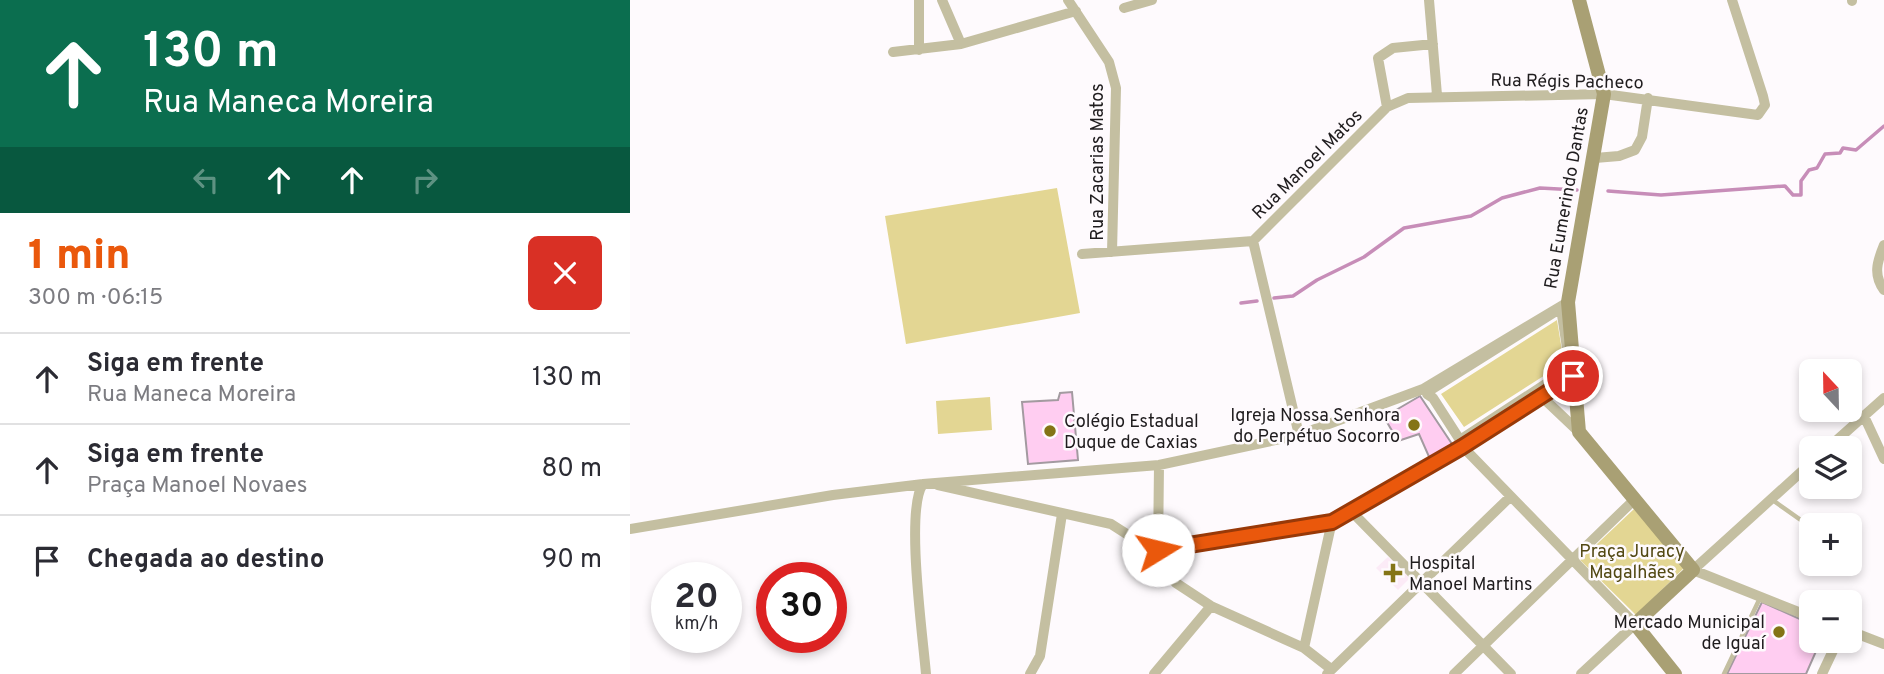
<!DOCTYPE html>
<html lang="pt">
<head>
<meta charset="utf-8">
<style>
  body { margin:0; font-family:Overpass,sans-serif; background:#f7f7f7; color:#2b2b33; height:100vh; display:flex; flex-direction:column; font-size:26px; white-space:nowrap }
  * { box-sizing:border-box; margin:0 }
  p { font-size:23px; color:#7c7c81 }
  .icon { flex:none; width:38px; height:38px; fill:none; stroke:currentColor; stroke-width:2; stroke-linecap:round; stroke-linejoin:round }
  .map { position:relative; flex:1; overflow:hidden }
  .sheet { display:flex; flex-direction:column; background:#fff; width:630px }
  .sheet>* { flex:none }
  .top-card { background:#0b6e4f; color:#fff; overflow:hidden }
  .needle { width:46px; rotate:338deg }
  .controls { position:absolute; left:1169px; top:359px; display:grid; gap:14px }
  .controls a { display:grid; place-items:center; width:63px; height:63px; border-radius:10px; background:#fff; box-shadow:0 4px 10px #0003; font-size:35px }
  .speed { position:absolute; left:21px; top:562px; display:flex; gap:14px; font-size:35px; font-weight:700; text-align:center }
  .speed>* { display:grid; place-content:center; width:91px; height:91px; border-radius:50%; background:#fff; box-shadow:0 4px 10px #0003; line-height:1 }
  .speed small { font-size:18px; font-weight:400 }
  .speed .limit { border:10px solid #d22; background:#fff; color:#111 }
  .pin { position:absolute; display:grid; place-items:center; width:60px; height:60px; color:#fff; margin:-30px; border:4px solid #fff; border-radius:50%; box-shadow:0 2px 7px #0007 }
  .me { position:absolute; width:77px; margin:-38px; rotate:81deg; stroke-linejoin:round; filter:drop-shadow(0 0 5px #0008) }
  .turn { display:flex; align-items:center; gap:24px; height:147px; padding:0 28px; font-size:32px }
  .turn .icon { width:91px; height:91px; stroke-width:2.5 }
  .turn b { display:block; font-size:49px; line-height:60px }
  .lanes { display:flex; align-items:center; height:66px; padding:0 28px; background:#0003; justify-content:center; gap:35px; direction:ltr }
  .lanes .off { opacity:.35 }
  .round { display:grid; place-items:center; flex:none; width:74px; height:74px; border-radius:10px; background:#f7f7f7 }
  .head { display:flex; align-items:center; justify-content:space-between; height:119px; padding:0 28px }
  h1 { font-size:42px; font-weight:800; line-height:52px; color:#ea580c }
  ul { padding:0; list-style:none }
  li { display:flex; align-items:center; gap:21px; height:91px; padding:0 28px; border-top:2px solid #e1e1e2 }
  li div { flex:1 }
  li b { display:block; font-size:26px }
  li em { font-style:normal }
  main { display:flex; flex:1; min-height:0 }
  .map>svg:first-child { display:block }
  .built { fill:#fcebf7 }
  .green { fill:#e3d693 }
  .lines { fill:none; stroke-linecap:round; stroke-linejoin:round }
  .stream { stroke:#c78db8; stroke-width:3.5 }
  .building { fill:#ffcdf1; stroke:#a39aa0; stroke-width:2 }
  .lane { stroke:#c4bfa1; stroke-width:4.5 }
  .street { stroke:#c4bfa1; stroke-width:10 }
  .secondary { stroke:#a9a074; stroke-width:14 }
  .route-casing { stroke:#983908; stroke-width:18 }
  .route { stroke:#ea580c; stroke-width:12 }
  .poi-dot { fill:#847416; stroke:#fefafd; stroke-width:2.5 }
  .labels { text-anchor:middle; stroke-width:5; stroke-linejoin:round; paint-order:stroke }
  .street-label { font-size:18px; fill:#1f1c1e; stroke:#fefafd }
  .poi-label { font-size:18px; fill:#1f1c1e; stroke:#fefafd; text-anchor:end }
  .park-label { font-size:18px; fill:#524813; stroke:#fefafd }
</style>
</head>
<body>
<main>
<section class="sheet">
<div class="top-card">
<div class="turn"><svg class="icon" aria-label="ahead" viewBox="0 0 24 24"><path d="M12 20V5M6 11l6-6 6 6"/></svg><div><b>130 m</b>Rua Maneca Moreira</div></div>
<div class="lanes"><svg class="icon off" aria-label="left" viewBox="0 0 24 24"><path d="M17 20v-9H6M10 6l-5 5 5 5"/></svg><svg class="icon" aria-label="ahead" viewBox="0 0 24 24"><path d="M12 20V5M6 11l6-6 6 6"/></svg><svg class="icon" aria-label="ahead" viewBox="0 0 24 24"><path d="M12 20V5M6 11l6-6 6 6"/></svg><svg class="icon off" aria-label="right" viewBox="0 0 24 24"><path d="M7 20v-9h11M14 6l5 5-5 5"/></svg></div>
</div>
<div class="head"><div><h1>1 min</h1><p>300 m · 06:15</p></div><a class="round" style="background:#d93025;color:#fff"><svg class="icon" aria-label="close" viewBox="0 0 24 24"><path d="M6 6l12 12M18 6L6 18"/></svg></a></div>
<ul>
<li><svg class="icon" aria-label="ahead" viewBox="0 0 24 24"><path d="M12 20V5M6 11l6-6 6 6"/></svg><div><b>Siga em frente</b><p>Rua Maneca Moreira</p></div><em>130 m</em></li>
<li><svg class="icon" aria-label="ahead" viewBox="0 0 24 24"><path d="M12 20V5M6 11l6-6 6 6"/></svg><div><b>Siga em frente</b><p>Praça Manoel Novaes</p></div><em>80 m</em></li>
<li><svg class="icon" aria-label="arrive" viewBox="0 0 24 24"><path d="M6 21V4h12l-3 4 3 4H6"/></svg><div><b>Chegada ao destino</b></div><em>90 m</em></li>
</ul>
</section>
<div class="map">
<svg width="1254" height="674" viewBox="0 0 1254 674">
  <rect width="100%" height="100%" fill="#fefafd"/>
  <!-- built -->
  <path class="built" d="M758,557L780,578L768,590L746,568Z"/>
  <!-- green -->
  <path class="green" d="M427,188L450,313L276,344L255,216Z
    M927,320L934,363L834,427L811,394Z
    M360,397L362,430L308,434L306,401Z
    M1004,509L1055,567L1006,615L950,560Z"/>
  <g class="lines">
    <!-- stream -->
    <path class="stream" d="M978,191L1031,195L1155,186L1163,195H1171V181L1179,170L1187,168L1195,154L1210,153L1213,148L1226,150L1254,126
      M644,298L663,296L687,280L734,257L774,228L841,216L872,198L910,188L947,190
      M611,303L627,301"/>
  </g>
  <!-- building -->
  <path class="building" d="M442,392L448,460L398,464L392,402L428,400L430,393Z
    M790,396L822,444L800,459L789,434L768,441L754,417Z
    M1132,602L1181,624V640H1191L1176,674H1097Z"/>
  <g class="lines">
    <!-- lane -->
    <path class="lane" d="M1141,499L1175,523
      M1094,674L1130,598"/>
    <!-- street -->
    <path class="street" d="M312,0L331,44
      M438,0L479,62L486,88L482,252
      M799,0L807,95
      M1222,0V1
      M494,8L522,0
      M289,50V0
      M263,52L331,44L446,11
      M757,107L748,58L763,48L803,44
      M965,158L989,156L1005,150L1012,137L1018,98
      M623,241L669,435
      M1254,245C1247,262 1243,275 1254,290
      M452,254L623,241L757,107L778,98L974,94L1128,115L1135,105L1133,96L1102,0
      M931,308L940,368L830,440L803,398L797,394L799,391Z
      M911,396L949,432
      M1234,416L1254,459
      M831,445L1005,624L951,674
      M1198,448L1254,398
      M1181,463L1063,570L1181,617
      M293,484C275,509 293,637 296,674
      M308,485L481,524L506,540L546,583L581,606L674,648L701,669
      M722,512L881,674
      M0,529L203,495L293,484L529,465L669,435L793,389L938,302
      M528,550L702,521L833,448L943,376
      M528,554L529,465
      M1220,631L1254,644
      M674,648L702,521
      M400,674L410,656L432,514
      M524,674L581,606
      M697,674L880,497
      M824,674L1004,500
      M1192,674L1208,640"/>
    <!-- secondary -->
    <path class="secondary" d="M949,0L974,94L938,302L949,432L1063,570L1005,624L1045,674"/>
  </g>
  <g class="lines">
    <!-- route casing -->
    <g class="route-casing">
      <path id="route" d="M528,550L702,522L832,447L943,376"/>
    </g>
    <!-- route -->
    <use href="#route" class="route"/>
  </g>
  <!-- markers -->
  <g class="poi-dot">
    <circle cx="784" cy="425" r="7"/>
    <circle cx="420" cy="431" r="7"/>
    <path d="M759.5 562.5h7v7h7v7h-7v7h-7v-7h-7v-7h7z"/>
    <circle cx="1149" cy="632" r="7"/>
  </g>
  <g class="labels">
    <!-- street labels -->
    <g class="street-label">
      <text transform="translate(937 81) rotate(1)" y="6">Rua Régis Pacheco</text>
      <text transform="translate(467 162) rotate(-90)" y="6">Rua Zacarias Matos</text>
      <text transform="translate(677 164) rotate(-45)" y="6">Rua Manoel Matos</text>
      <text transform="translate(936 198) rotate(-80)" y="6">Rua Eumerindo Dantas</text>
    </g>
    <!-- poi labels -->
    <g class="poi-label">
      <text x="770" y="421">Igreja Nossa Senhora<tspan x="770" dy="21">do Perpétuo Socorro</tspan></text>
      <text x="434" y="427" text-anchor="start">Colégio Estadual<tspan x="434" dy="21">Duque de Caxias</tspan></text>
      <text x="779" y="569" text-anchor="start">Hospital<tspan x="779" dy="21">Manoel Martins</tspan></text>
      <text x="1135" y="628">Mercado Municipal<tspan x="1135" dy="21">de Iguaí</tspan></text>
    </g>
    <!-- park labels -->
    <g class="park-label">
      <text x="1002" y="557">Praça Juracy<tspan x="1002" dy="21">Magalhães</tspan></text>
    </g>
  </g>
</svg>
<div class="controls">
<a><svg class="needle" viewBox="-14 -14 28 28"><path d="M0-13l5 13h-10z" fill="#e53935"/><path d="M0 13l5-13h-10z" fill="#7c7c81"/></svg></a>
<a><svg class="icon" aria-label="layers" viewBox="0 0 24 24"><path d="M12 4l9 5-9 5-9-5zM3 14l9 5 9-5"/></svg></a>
<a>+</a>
<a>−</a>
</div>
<div class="speed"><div>20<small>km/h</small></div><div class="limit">30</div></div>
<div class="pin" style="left:943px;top:376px;background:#d93025"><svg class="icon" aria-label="arrive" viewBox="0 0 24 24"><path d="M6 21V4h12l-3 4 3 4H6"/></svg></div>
<svg class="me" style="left:528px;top:550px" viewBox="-20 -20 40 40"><circle r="19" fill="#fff"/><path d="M0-13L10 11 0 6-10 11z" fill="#ea580c"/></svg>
</div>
</main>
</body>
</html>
